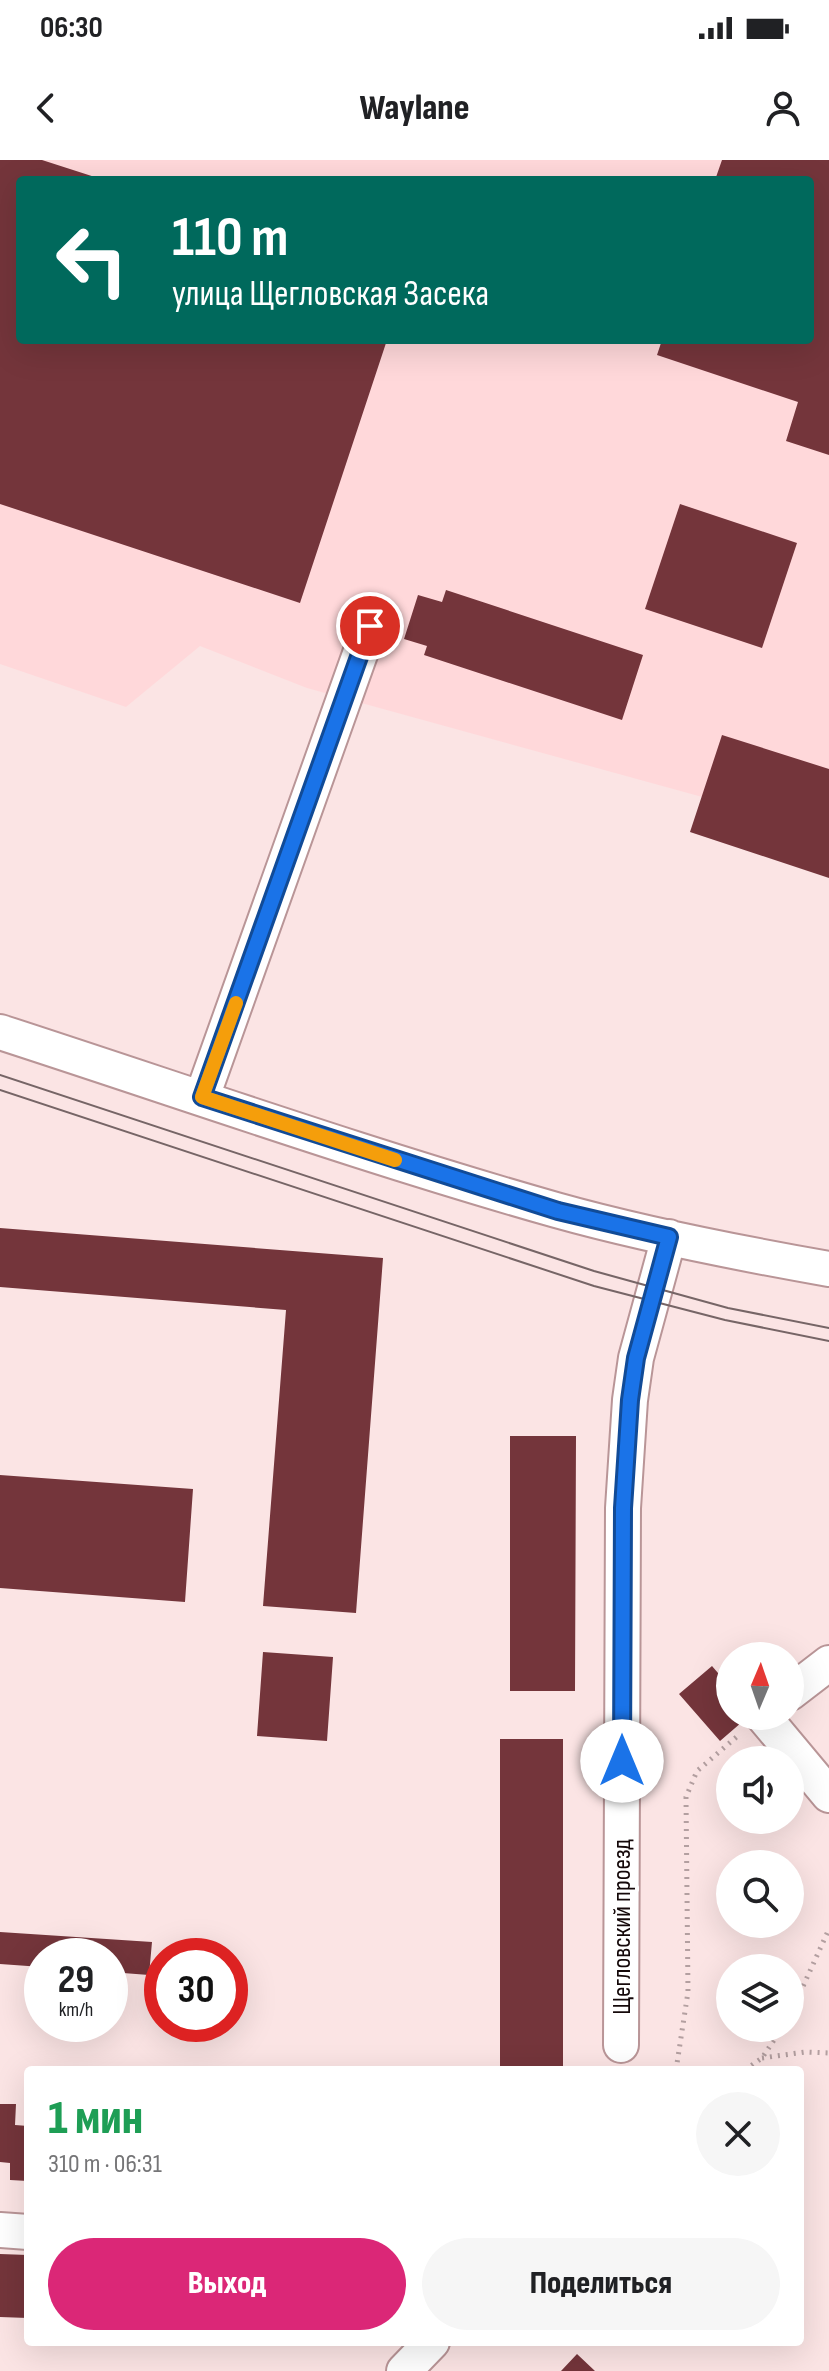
<!DOCTYPE html>
<html lang="ru">
<head>
<meta charset="utf-8">
<style>
  body { margin:0; font-family:"Sofia Sans Condensed",sans-serif; background:#f6f6f6; color:#202124; height:100vh; display:flex; flex-direction:column; font-size:30px; white-space:nowrap }
  * { box-sizing:border-box; margin:0 }
  p { font-size:26px; color:#757577 }
  .icon { flex:none; width:44px; height:44px; fill:none; stroke:currentColor; stroke-width:2; stroke-linecap:round; stroke-linejoin:round }
  .map { position:relative; flex:1; overflow:hidden }
  .drawer { position:absolute; left:24px; top:1906px; width:780px; height:280px; display:flex; flex-direction:column; background:#fff; border-radius:8px; box-shadow:0 8px 32px #0002 }
  .drawer>* { flex:none }
  .hud { position:absolute; left:16px; top:16px; width:798px; height:168px; border-radius:8px; box-shadow:0 8px 32px #0002; background:#00695c; color:#fff; overflow:hidden }
  .needle { width:52px; rotate:2deg }
  .controls { position:absolute; left:716px; top:1482px; display:grid; gap:16px }
  .controls a { display:grid; place-items:center; width:88px; height:88px; border-radius:50%; background:#fff; box-shadow:0 8px 32px #0002; font-size:40px }
  .speed { position:absolute; left:24px; top:1778px; display:flex; gap:16px; font-size:40px; font-weight:700; text-align:center }
  .speed>* { display:grid; place-content:center; width:104px; height:104px; border-radius:50%; background:#fff; box-shadow:0 8px 32px #0002; line-height:1 }
  .speed small { font-size:20px; font-weight:400 }
  .speed .limit { border:12px solid #d22; background:#fff; color:#111 }
  .pin { position:absolute; display:grid; place-items:center; width:68px; height:68px; color:#fff; margin:-34px; border:4px solid #fff; border-radius:50%; box-shadow:0 2px 8px #0007 }
  .me { position:absolute; width:88px; margin:-44px; rotate:0deg; stroke-linejoin:round; filter:drop-shadow(0 0 6px #0008) }
  .turn { display:flex; align-items:center; gap:28px; height:168px; padding:0 24px; font-size:36px }
  .turn .icon { width:104px; height:104px; stroke-width:2.5 }
  .turn b { display:block; font-size:56px; line-height:68px }
  .round { display:grid; place-items:center; flex:none; width:84px; height:84px; border-radius:42px; background:#f6f6f6 }
  .summary { display:flex; align-items:center; justify-content:space-between; height:136px; padding:0 24px }
  h1 { font-size:48px; font-weight:800; line-height:60px; color:#1e9e55 }
  .action { display:flex; gap:16px; margin-top:auto; padding:16px 24px }
  .action a { flex:1; height:92px; border-radius:48px; background:#db2777; color:#fff; font-size:32px; font-weight:800; line-height:92px; text-align:center }
  .action a+a { background:#f6f6f6; color:#202124 }
  .status { display:flex; justify-content:space-between; align-items:center; height:56px; padding:0 40px; background:#fff; direction:ltr }
  .status svg { height:22px; fill:currentColor }
  header { display:flex; justify-content:space-between; align-items:center; height:104px; padding:0 24px; background:#fff; font-size:36px; font-weight:800 }
  .map>svg:first-child { display:block }
  .built { fill:#ffd8da; fill-rule:evenodd }
  .building { fill:#74353b }
  .lines { fill:none; stroke-linecap:round; stroke-linejoin:round }
  .minor-casing { stroke:#b99597; stroke-width:38 }
  .path { stroke:#b39fa0; stroke-width:5; stroke-dasharray:2 6; stroke-linecap:butt }
  .minor { stroke:#fff; stroke-width:34 }
  .tram { stroke:#766566; stroke-width:2 }
  .route-casing { stroke:#114b97; stroke-width:20 }
  .route { stroke:#1a73e8; stroke-width:14 }
  .slow { stroke:#f59e0b; stroke-width:14 }
  .labels { text-anchor:middle; stroke-width:8; stroke-linejoin:round; paint-order:stroke }
  .street-label { font-size:26px; fill:#140809; stroke:#fff }
</style>
</head>
<body>
<div class="status"><b>06:30</b><svg viewBox="0 0 49 12"><path d="M0 12V9h3v3zM5 12V6h3v6zM10 12V3h3v9zM15 12V0h3v12zM26 1h20v11H26zM47 4h2v5h-2z"/></svg></div>
<header><svg class="icon" aria-label="back" viewBox="0 0 24 24"><path d="M15 5l-7 7 7 7"/></svg>Waylane<svg class="icon" aria-label="person" viewBox="0 0 24 24"><circle cx="12" cy="8" r="4"/><path d="M4 21q1-7 8-7t8 7"/></svg></header>
<div class="map">
<svg width="829" height="2211" viewBox="0 0 829 2211">
  <rect width="100%" height="100%" fill="#fbe4e4"/>
  <!-- built -->
  <path class="built" d="M0,0H829V672L307,528L200,486L126,547L0,504ZM20,20H810V180H20Z"/>
  <!-- building -->
  <path class="building" d="M0,0H42L101,19L20,20V180H387L300,443L0,344Z
    M722,0H829V295L786,281L798,242L657,195L662,180H810V20H715Z
    M680,344L797,383L762,488L645,449Z
    M446,430L643,495L622,560L424,495L427,486L404,479L418,435L442,442Z
    M722,575L829,609V718L690,672Z
    M0,1068L383,1098L356,1453L263,1446L286,1150L0,1127Z
    M510,1276H576L575,1531H510Z
    M0,1315L193,1329L185,1442L0,1428Z
    M263,1492L333,1497L327,1581L257,1576Z
    M712,1506L730,1527V1556H749L720,1581L679,1534Z
    M500,1579H563V1910H500Z
    M0,1772L152,1782L149,1815L110,1812V1796H42V1807L0,1804Z
    M0,1944H16L15,1965L28,1966V2021L10,2020V2003L0,2002Z
    M0,2094L28,2095V2158L0,2157Z
    M577,2194L595,2211H561Z"/>
  <g class="lines">
    <!-- minor casing -->
    <g class="minor-casing">
      <path id="minor" d="M0,872C185,932 369,997 556,1050C645,1075 738,1093 829,1109
        M202,937L370,466
        M790,1533L829,1503
        M763,1556L829,1635
        M621,1885L623,1348L630,1240L636,1198L669,1077
        M0,2070L28,2072
        M404,2211L432,2182"/>
    </g>
    <!-- path -->
    <path class="path" d="M790,1855L829,1769
      M762,1898L805,1892L829,1893
      M676,1910L688,1832L686,1637L697,1611L740,1574
      M745,1910L762,1898L782,1868"/>
    <!-- minor -->
    <use href="#minor" class="minor"/>
    <!-- tram -->
    <path class="tram" d="M0,915L594,1111L728,1148L829,1168
      M0,930L594,1126L725,1160L829,1181"/>
  </g>
  <g class="lines">
    <!-- route casing -->
    <g class="route-casing">
      <path id="route" d="M370,466L202,937L558,1051L669,1077L636,1198L630,1240L623,1348L622,1601"/>
    </g>
    <!-- route -->
    <use href="#route" class="route"/>
    <!-- slow -->
    <path class="slow" d="M236,843L202,937L395,1000"/>
  </g>
  <g class="labels">
    <!-- street labels -->
    <g class="street-label">
      <text transform="translate(621 1767) rotate(-90)" y="9">Щегловский проезд</text>
    </g>
  </g>
</svg>
<div class="controls">
<a><svg class="needle" viewBox="-14 -14 28 28"><path d="M0-13l5 13h-10z" fill="#e53935"/><path d="M0 13l5-13h-10z" fill="#757577"/></svg></a>
<a><svg class="icon" aria-label="sound" viewBox="0 0 24 24"><path d="M4 9h4l5-4v14l-5-4H4zM17 9q2 3 0 6"/></svg></a>
<a><svg class="icon" aria-label="search" viewBox="0 0 24 24"><circle cx="10" cy="10" r="6"/><path d="M15 15l6 6"/></svg></a>
<a><svg class="icon" aria-label="layers" viewBox="0 0 24 24"><path d="M12 4l9 5-9 5-9-5zM3 14l9 5 9-5"/></svg></a>
</div>
<div class="speed"><div>29<small>km/h</small></div><div class="limit">30</div></div>
<div class="pin" style="left:370px;top:466px;background:#d93025"><svg class="icon" aria-label="arrive" viewBox="0 0 24 24"><path d="M6 21V4h12l-3 4 3 4H6"/></svg></div>
<svg class="me" style="left:622px;top:1601px" viewBox="-20 -20 40 40"><circle r="19" fill="#fff"/><path d="M0-13L10 11 0 6-10 11z" fill="#1a73e8"/></svg>
<div class="hud">
<div class="turn"><svg class="icon" aria-label="left" viewBox="0 0 24 24"><path d="M17 20v-9H6M10 6l-5 5 5 5"/></svg><div><b>110 m</b>улица Щегловская Засека</div></div>
</div>
<section class="drawer">
<div class="summary"><div><h1>1 мин</h1><p>310 m · 06:31</p></div><a class="round"><svg class="icon" aria-label="close" viewBox="0 0 24 24"><path d="M6 6l12 12M18 6L6 18"/></svg></a></div>
<div class="action"><a>Выход</a><a>Поделиться</a></div>
</section>
</div>
</body>
</html>
